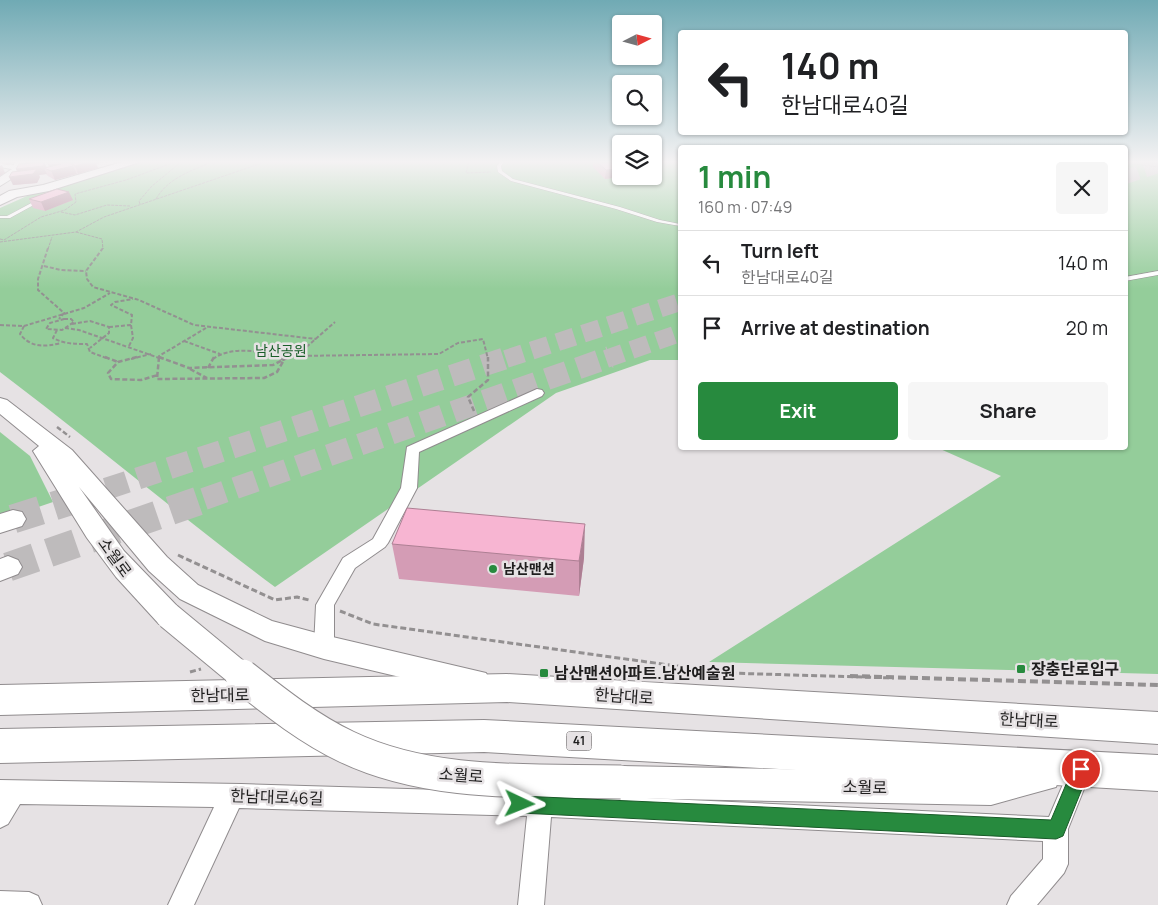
<!DOCTYPE html>
<html lang="en">
<head>
<meta charset="utf-8">
<style>
  body { margin:0; font-family:Manrope,"Noto Sans KR",sans-serif; background:#f6f6f6; color:#202124; height:100vh; display:flex; flex-direction:column; font-size:19px; white-space:nowrap }
  * { box-sizing:border-box; margin:0 }
  p { font-size:16px; color:#757577 }
  .icon { flex:none; width:28px; height:28px; fill:none; stroke:currentColor; stroke-width:2; stroke-linecap:round; stroke-linejoin:round }
  .map { position:relative; flex:1; overflow:hidden }
  .details { position:absolute; left:678px; top:145px; width:450px; height:305px; display:flex; flex-direction:column; background:#fff; border-radius:5px; box-shadow:0 1px 4px #0004 }
  .details>* { flex:none }
  .guide { position:absolute; left:678px; top:30px; width:450px; height:105px; border-radius:5px; box-shadow:0 1px 4px #0004; background:#fff; color:#202124; overflow:hidden }
  .needle { width:32px; rotate:84deg }
  .fabs { position:absolute; left:612px; top:15px; display:grid; gap:10px }
  .fabs a { display:grid; place-items:center; width:50px; height:50px; border-radius:5px; background:#fff; box-shadow:0 1px 4px #0004; font-size:25px }
  .pin { position:absolute; display:grid; place-items:center; width:42px; height:42px; color:#fff; margin:-21px; border:2px solid #fff; border-radius:50%; box-shadow:0 1px 5px #0007 }
  .me { position:absolute; width:55px; margin:-28px; rotate:92deg; stroke-linejoin:round; filter:drop-shadow(0 0 4px #0008) }
  .turn { display:flex; align-items:center; gap:18px; height:105px; padding:0 20px; font-size:22px }
  .turn .icon { width:65px; height:65px; stroke-width:2.5 }
  .turn b { display:block; font-size:35px; line-height:42px }
  .round { display:grid; place-items:center; flex:none; width:52px; height:52px; border-radius:5px; background:#f6f6f6 }
  .overview { display:flex; align-items:center; justify-content:space-between; height:85px; padding:0 20px }
  h1 { font-size:30px; font-weight:700; line-height:38px; color:#278a3e }
  .action { display:flex; gap:10px; margin-top:auto; padding:10px 20px }
  .action a { flex:1; height:58px; border-radius:5px; background:#278a3e; color:#fff; font-size:20px; font-weight:700; line-height:58px; text-align:center }
  .action a+a { background:#f6f6f6; color:#202124 }
  ul { padding:0; list-style:none }
  li { display:flex; align-items:center; gap:15px; height:65px; padding:0 20px; border-top:1px solid #e0e0e0 }
  li div { flex:1 }
  li b { display:block; font-size:19px }
  li em { font-style:normal }
  .map>svg:first-child { display:block }
  .green { fill:#94cd9a }
  .lines { fill:none; stroke-linecap:round; stroke-linejoin:round }
  .primary-tunnel-far3 { stroke:#bebbbc; stroke-width:14; stroke-dasharray:14 7; stroke-linecap:butt }
  .primary-tunnel-far2 { stroke:#bebbbc; stroke-width:18; stroke-dasharray:18 9; stroke-linecap:butt }
  .primary-tunnel-far1 { stroke:#bebbbc; stroke-width:22; stroke-dasharray:22 11; stroke-linecap:butt }
  .primary-tunnel { stroke:#bebbbc; stroke-width:29; stroke-dasharray:29 14; stroke-linecap:butt }
  .lane-casing { stroke:#908c8e; stroke-width:1 }
  .street-casing { stroke:#908c8e; stroke-width:2 }
  .secondary-casing { stroke:#908c8e; stroke-width:2 }
  .primary-casing { stroke:#908c8e; stroke-width:2 }
  .path-far4 { stroke:#939091; stroke-width:1; stroke-dasharray:3 1; stroke-linecap:butt }
  .path-far3 { stroke:#939091; stroke-width:2; stroke-dasharray:4 2; stroke-linecap:butt }
  .path-far2 { stroke:#939091; stroke-width:2.5; stroke-dasharray:5 2.5; stroke-linecap:butt }
  .path-far1 { stroke:#939091; stroke-width:3; stroke-dasharray:6 3; stroke-linecap:butt }
  .path { stroke:#939091; stroke-width:4; stroke-dasharray:8 4; stroke-linecap:butt }
  .lane { fill:#fff; fill-rule:evenodd }
  .street { fill:#fff; fill-rule:evenodd }
  .secondary { fill:#fff; fill-rule:evenodd }
  .primary { fill:#fff; fill-rule:evenodd }
  .secondary-bridge-far1-casing { stroke:#908c8e; stroke-width:28; stroke-linecap:butt }
  .secondary-bridge-casing { stroke:#908c8e; stroke-width:35; stroke-linecap:butt }
  .secondary-bridge-far1 { stroke:#fff; stroke-width:26 }
  .secondary-bridge { stroke:#fff; stroke-width:33 }
  .wall { fill:#d49cb5 }
  .shaded-wall { fill:#ad7f93 }
  .building { fill:#f7b5d2; stroke:#ad7f93 }
  .route { fill:#278a3e; stroke:#195a28 }
  .poi-dot { fill:#278a3e; stroke:#e6e2e4; stroke-width:2 }
  .labels { text-anchor:middle; stroke-width:5; stroke-linejoin:round; paint-order:stroke }
  .shield { fill:#e6e2e4; stroke:#5b5959; stroke-width:1 }
  .shield-label { font-size:12px; font-weight:bold; fill:#1f1e1e }
  .park-label { font-size:14px; fill:#195e29; stroke:#e6e2e4 }
  .poi-label { font-size:14px; font-weight:bold; fill:#1f1e1e; stroke:#e6e2e4; text-anchor:start }
  .near-street-label { font-size:16px; fill:#1f1e1e; stroke:#e6e2e4 }
  .near-poi-label { font-size:16px; font-weight:bold; fill:#1f1e1e; stroke:#e6e2e4; text-anchor:start }
</style>
</head>
<body>
<div class="map">
<svg width="1158" height="905" viewBox="0 0 1158 905">
  <rect width="100%" height="100%" fill="#e6e2e4"/>
  <!-- green -->
  <path class="green" d="M140,162H621V176H654V162H680V360H650L556,393L275,587C181,517 93,442 0,372V208L27,196Z
    M1125,162H1158V674L709,662L1001,476L938,448H1125Z
    M0,432L30,456L53,502L0,520Z"/>
  <g class="lines">
    <!-- primary-tunnel-far3 -->
    <path class="primary-tunnel-far3" d="M1125,177L1158,166"/>
    <!-- primary-tunnel-far2 -->
    <path class="primary-tunnel-far2" d="M506,359L680,302
      M606,359L680,333"/>
    <!-- primary-tunnel-far1 -->
    <path class="primary-tunnel-far1" d="M75,499L509,357
      M204,499L610,357"/>
    <!-- primary-tunnel -->
    <path class="primary-tunnel" d="M13,519L79,498
      M8,567L207,498"/>
    <!-- lane casing -->
    <g class="lane-casing">
      <path id="lane" d="M500,162H504L501,166L502,171L513,179L620,207L660,220L680,224V226L657,222L616,209L511,181L498,172L497,166Z
        M37,200L41,201L10,218H0V216H7Z
        M1158,271V275L1125,281V277Z"/>
    </g>
    <!-- street casing -->
    <g class="street-casing">
      <path id="street" d="M0,163L20,166L21,168L17,170L0,167Z
        M537,389L542,390L544,393L542,396L419,452L417,488L388,543L385,547L355,568L334,605V647L331,653L324,655L317,653L314,647L316,605L343,558L373,539L401,488L407,447Z
        M1081,758L1089,761L1092,769L1068,829V864L1064,873L1037,905H1007L1011,896L1043,859V841L551,817L544,905H518L527,816L239,808L194,905H168L214,807L20,804L8,824L0,828V780L241,784L540,793L1049,817L1073,761Z
        M0,891L29,892L38,896L42,905H0Z"/>
    </g>
    <!-- secondary casing -->
    <g class="secondary-casing">
      <path id="secondary" d="M15,162H27L21,173L0,186V177L12,169Z
        M122,162H140L49,191L17,197L0,205V196L9,191L43,185Z
        M0,398L7,400L72,450L167,557L198,585L272,621L324,635L486,673L491,682L486,691L476,695L324,659L265,641L180,599L149,571L79,487L124,551L179,608L183,616L179,624L169,627L159,624L116,577L87,538L33,451L39,446L0,414Z
        M1044,760L1056,765L1060,776L1056,787L991,805L621,798L609,793L605,782L609,771L621,766L991,773Z"/>
    </g>
    <!-- primary casing -->
    <g class="primary-casing">
      <path id="primary" d="M13,510L22,512L26,519L22,526L0,533V514Z
        M8,556L18,560L22,567L18,574L0,581V559Z
        M507,674L1158,712V744L507,702L0,715V685Z
        M484,720L1158,755V791L484,752L0,763V729Z"/>
    </g>
    <!-- path-far4 -->
    <path class="path-far4" d="M469,162L466,173L491,172
      M212,163L223,162
      M1125,163L1158,167
      M156,199C168,178 191,171 212,162
      M140,204L139,201L152,186L181,162
      M61,212L75,215L107,205L130,206
      M76,232L102,239L103,249
      M0,239L4,240L41,217L65,210L76,202L75,194L126,180L175,162
      M0,242L76,232L104,217L265,162
      M48,249L52,237"/>
    <!-- path-far3 -->
    <path class="path-far3" d="M48,248L38,279V290L64,313L59,319
      M103,248L86,271L87,279L93,287L139,300L194,325L316,339
      M44,266L61,270L86,271
      M64,319H71L74,322L62,330L46,329L50,323Z
      M72,324L90,321L109,327V333L90,348
      M0,325L24,326L84,308L110,293
      M24,326L20,334C31,348 45,347 61,343
      M109,327L131,325L132,315L111,305L115,302L133,299
      M65,328L79,330L162,359
      M57,330L53,338C64,344 75,344 87,344L90,352L109,359
      M184,341L220,354
      M129,346L133,338L131,325
      M296,356L439,354L458,343L483,339L488,359
      M131,359L151,354
      M159,359V356L206,328
      M213,359C230,346 263,350 281,359
      M286,359L303,350L335,322"/>
    <!-- path-far2 -->
    <path class="path-far2" d="M105,357L118,362
      M137,357L118,362L108,373L111,379L141,380L158,375
      M159,357L189,368L273,365L289,357
      M159,357L157,379L264,378L277,372L284,360L278,357
      M208,368L214,357
      M190,369L207,378
      M474,411L468,397L488,380V357
      M57,427L70,437"/>
    <!-- path-far1 -->
    <path class="path-far1" d="M178,555L275,600L297,597L309,600
      M340,611L373,624L727,673L894,678
      M190,672L201,669"/>
    <!-- path -->
    <path class="path" d="M850,676L1158,685"/>
    <!-- lane -->
    <use href="#lane" class="lane"/>
    <!-- street -->
    <use href="#street" class="street"/>
    <!-- secondary -->
    <use href="#secondary" class="secondary"/>
    <!-- primary -->
    <use href="#primary" class="primary"/>
    <!-- secondary-bridge-far1 casing -->
    <g class="secondary-bridge-far1-casing">
      <path id="secondary-bridge-far1" d="M169,616L244,678"/>
    </g>
    <!-- secondary-bridge casing -->
    <g class="secondary-bridge-casing">
      <path id="secondary-bridge" d="M242,676C275,702 309,729 347,747C431,787 530,780 621,782"/>
    </g>
    <!-- secondary-bridge-far1 -->
    <use href="#secondary-bridge-far1" class="secondary-bridge-far1"/>
    <!-- secondary-bridge -->
    <use href="#secondary-bridge" class="secondary-bridge"/>
  </g>
  <!-- wall -->
  <path class="wall" d="M1,162H15L7,165L2,164Z
    M47,162H103L96,164L98,168L78,174L75,171L77,174L55,180L48,176L46,174L39,175L40,177L37,183L13,185L17,171L49,167Z
    M593,162H611L618,177L605,179L593,167Z
    M29,199L73,200L45,211L33,208Z
    M392,544L584,558L579,596L399,579Z"/>
  <!-- shaded-wall -->
  <path class="shaded-wall" d="M5,162H15L7,165Z
    M44,162L48,170L44,168L47,174L39,175L40,177L37,183L13,185L9,177L19,176L16,169Z
    M88,162H103L96,164L98,168L78,174L75,166Z
    M61,164L73,166L77,174L55,180L49,165Z
    M2,165L5,173L0,176V166Z
    M619,169L618,177L605,179L606,170Z
    M69,192L73,200L45,211L41,202Z
    M585,524L584,558L579,596V561Z"/>
  <!-- building -->
  <path class="building" d="M44,162L43,166L16,169L19,164Z
    M47,162H70L73,166L51,171L44,168L61,164L49,165Z
    M71,162H88L75,166Z
    M597,162H611L619,169L606,170Z
    M37,169L33,174L9,177L12,172Z
    M57,189L69,192L41,202L29,199Z
    M407,508L585,524L579,561L392,544Z"/>
  <!-- sky -->
  <linearGradient id="sky" x2="0" y2="1"><stop stop-color="#70aab4"/><stop offset="0.56" stop-color="#f4f2f3"/><stop offset="1" stop-color="#f4f2f3" stop-opacity="0"/></linearGradient>
  <rect width="1158" height="289" fill="url(#sky)"/>
  <!-- route -->
  <path class="route" d="M1081,761L1087,763L1090,769L1063,836L1056,839L520,813L513,811L511,804L513,798L520,796L1051,820L1075,763Z"/>
  <!-- markers -->
  <g class="poi-dot">
    <circle cx="493" cy="569" r="5"/>
    <rect x="1016" y="664" width="10" height="10" rx="2.5"/>
    <rect x="539" y="668" width="10" height="10" rx="2.5"/>
  </g>
  <g class="labels">
    <!-- shield labels -->
    <rect class="shield" x="566.5" y="731.5" width="25" height="19" rx="4"/>
    <g class="shield-label">
      <text x="579" y="745">41</text>
    </g>
    <!-- park labels -->
    <g class="park-label">
      <text x="281" y="356">남산공원</text>
    </g>
    <!-- poi labels -->
    <g class="poi-label">
      <text x="503" y="574">남산맨션</text>
    </g>
    <!-- near-street labels -->
    <g class="near-street-label">
      <text transform="translate(115 557) rotate(54)" y="6">소월로</text>
      <text transform="translate(220 695) rotate(-1)" y="6">한남대로</text>
      <text transform="translate(624 696) rotate(4)" y="6">한남대로</text>
      <text transform="translate(1029 720) rotate(3)" y="6">한남대로</text>
      <text transform="translate(461 775) rotate(4)" y="6">소월로</text>
      <text transform="translate(865 787) rotate(1)" y="6">소월로</text>
      <text transform="translate(277 797) rotate(2)" y="6">한남대로46길</text>
    </g>
    <!-- near-poi labels -->
    <g class="near-poi-label">
      <text x="1031" y="675">장충단로입구</text>
      <text x="554" y="679">남산맨션아파트.남산예술원</text>
    </g>
  </g>
</svg>
<div class="fabs">
<a><svg class="needle" viewBox="-14 -14 28 28"><path d="M0-13l5 13h-10z" fill="#e53935"/><path d="M0 13l5-13h-10z" fill="#757577"/></svg></a>
<a><svg class="icon" aria-label="search" viewBox="0 0 24 24"><circle cx="10" cy="10" r="6"/><path d="M15 15l6 6"/></svg></a>
<a><svg class="icon" aria-label="layers" viewBox="0 0 24 24"><path d="M12 4l9 5-9 5-9-5zM3 14l9 5 9-5"/></svg></a>
</div>
<div class="pin" style="left:1081px;top:769px;background:#d93025"><svg class="icon" aria-label="arrive" viewBox="0 0 24 24"><path d="M6 21V4h12l-3 4 3 4H6"/></svg></div>
<svg class="me" style="left:520px;top:804px" viewBox="-20 -20 40 40"><path d="M0-17L14 15 0 8-14 15z" fill="#278a3e" stroke="#fff" stroke-width="4"/></svg>
<div class="guide">
<div class="turn"><svg class="icon" aria-label="left" viewBox="0 0 24 24"><path d="M17 20v-9H6M10 6l-5 5 5 5"/></svg><div><b>140 m</b>한남대로40길</div></div>
</div>
<section class="details">
<div class="overview"><div><h1>1 min</h1><p>160 m · 07:49</p></div><a class="round"><svg class="icon" aria-label="close" viewBox="0 0 24 24"><path d="M6 6l12 12M18 6L6 18"/></svg></a></div>
<ul>
<li><svg class="icon" aria-label="left" viewBox="0 0 24 24"><path d="M17 20v-9H6M10 6l-5 5 5 5"/></svg><div><b>Turn left</b><p>한남대로40길</p></div><em>140 m</em></li>
<li><svg class="icon" aria-label="arrive" viewBox="0 0 24 24"><path d="M6 21V4h12l-3 4 3 4H6"/></svg><div><b>Arrive at destination</b></div><em>20 m</em></li>
</ul>
<div class="action"><a>Exit</a><a>Share</a></div>
</section>
</div>
</body>
</html>
